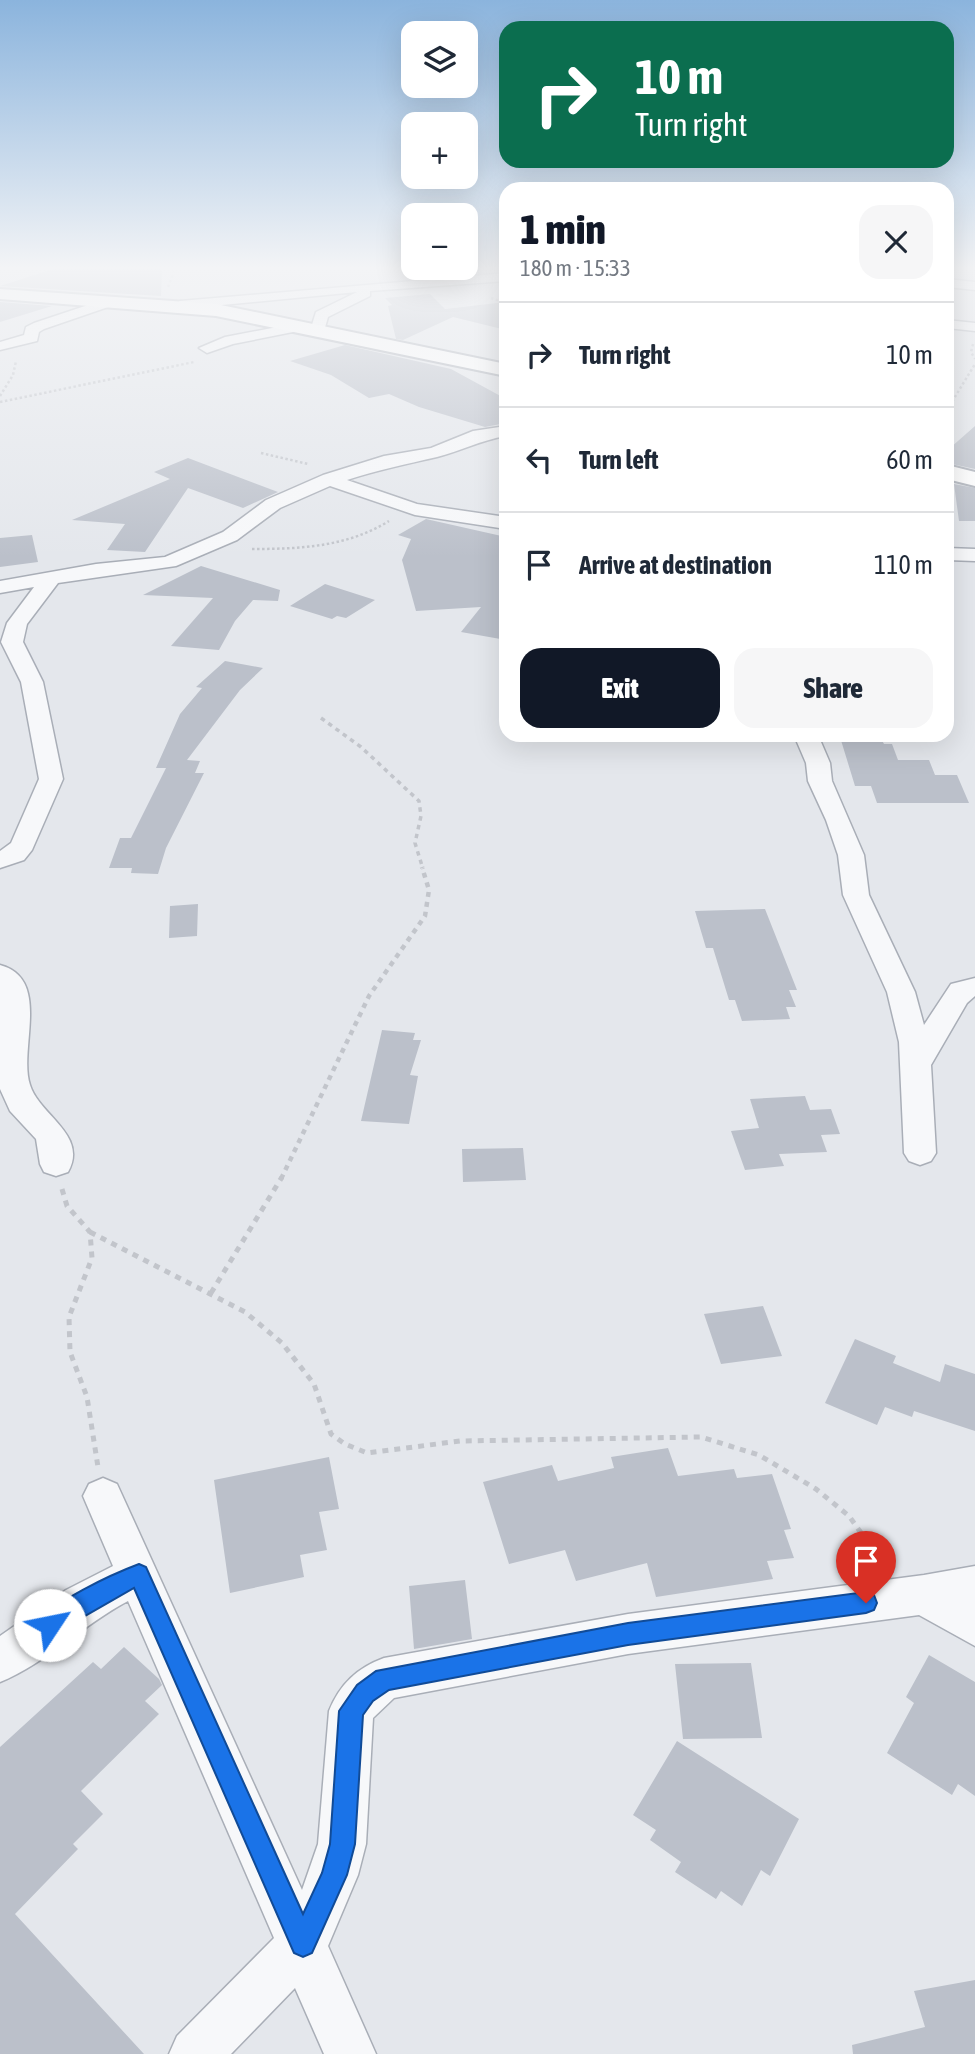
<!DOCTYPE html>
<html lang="en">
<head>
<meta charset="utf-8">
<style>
  body { margin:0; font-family:"Asap Condensed",sans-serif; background:#f6f6f7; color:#1f2937; height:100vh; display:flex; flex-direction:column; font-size:26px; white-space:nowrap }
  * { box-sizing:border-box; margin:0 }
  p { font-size:23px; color:#747a83 }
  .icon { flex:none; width:38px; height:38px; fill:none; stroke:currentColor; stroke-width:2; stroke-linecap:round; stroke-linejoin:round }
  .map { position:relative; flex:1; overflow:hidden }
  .side { position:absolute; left:499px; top:182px; width:455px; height:560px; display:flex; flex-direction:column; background:#fff; border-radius:21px; box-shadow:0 7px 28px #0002 }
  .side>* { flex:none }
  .guide { position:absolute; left:499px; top:21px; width:455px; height:147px; border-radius:21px; box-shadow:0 7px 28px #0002; background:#0b6e4f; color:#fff; overflow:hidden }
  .tools { position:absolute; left:401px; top:21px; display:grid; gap:14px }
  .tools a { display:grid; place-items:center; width:77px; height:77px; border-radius:14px; background:#fff; box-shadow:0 7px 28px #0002; font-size:35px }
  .pin { position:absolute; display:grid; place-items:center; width:60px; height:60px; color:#fff; margin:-72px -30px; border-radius:50% 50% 50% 0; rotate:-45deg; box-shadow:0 0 7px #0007 }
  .pin .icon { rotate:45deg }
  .me { position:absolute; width:77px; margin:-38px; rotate:56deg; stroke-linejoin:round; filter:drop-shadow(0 0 5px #0008) }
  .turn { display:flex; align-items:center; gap:24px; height:147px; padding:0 21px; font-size:32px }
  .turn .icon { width:91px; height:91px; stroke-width:2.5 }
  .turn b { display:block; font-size:49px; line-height:60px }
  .round { display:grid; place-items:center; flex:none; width:74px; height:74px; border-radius:21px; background:#f6f6f7 }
  .overview { display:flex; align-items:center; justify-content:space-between; height:119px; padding:0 21px }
  h1 { font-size:42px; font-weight:800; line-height:52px; color:#111827 }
  .button { display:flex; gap:14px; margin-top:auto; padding:14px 21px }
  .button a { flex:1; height:80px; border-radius:21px; background:#111827; color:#fff; font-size:28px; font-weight:800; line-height:80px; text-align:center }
  .button a+a { background:#f6f6f7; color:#1f2937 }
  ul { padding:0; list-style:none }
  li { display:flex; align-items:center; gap:21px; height:105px; padding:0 21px; border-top:2px solid #e0e1e3 }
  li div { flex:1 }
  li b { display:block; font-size:26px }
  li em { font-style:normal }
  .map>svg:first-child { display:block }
  .building { fill:#bbc0ca }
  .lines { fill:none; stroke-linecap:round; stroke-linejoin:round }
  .minor-casing { stroke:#a9aeb7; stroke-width:3 }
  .secondary-casing { stroke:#a9aeb7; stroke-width:4 }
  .path-far3 { stroke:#c2c5cb; stroke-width:2.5; stroke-dasharray:2.5 2.5; stroke-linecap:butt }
  .path-far2 { stroke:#c2c5cb; stroke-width:3.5; stroke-dasharray:4.5 4.5; stroke-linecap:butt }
  .path-far1 { stroke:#c2c5cb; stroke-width:4.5; stroke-dasharray:5 5; stroke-linecap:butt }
  .path { stroke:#c2c5cb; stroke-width:5; stroke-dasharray:6 6; stroke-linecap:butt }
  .minor { fill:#f7f8fa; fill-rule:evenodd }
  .secondary { fill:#fff; fill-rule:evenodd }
  .route { fill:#1a73e8; stroke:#114b97; stroke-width:2 }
</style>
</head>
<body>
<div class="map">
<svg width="975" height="2054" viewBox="0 0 975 2054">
  <rect width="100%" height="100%" fill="#e4e7ec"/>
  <!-- building -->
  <path class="building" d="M53,269H162L161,296L0,286Z
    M430,294L445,309L506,302V330L453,317L403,340L396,339L388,306L392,305L385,298Z
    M0,302L52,306L0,322Z
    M345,345L451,369L506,399V423L485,427L419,407L389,394L369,398L331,375L290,361Z
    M975,426V469L952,464L950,448Z
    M188,458L278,492L243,508L188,488L145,552L107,550L125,524L72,520L170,479L154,472Z
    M954,484L975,488V521H959Z
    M426,519L506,537V559H503L506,640L461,632L481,607L416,611L402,560L411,539L398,535Z
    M32,535L38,562L0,567V538Z
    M201,566L280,590L278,601L253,600L235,621L219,650L171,646L213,598L143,595Z
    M325,584L375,600L346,618L337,616L332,619L290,606Z
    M225,661L263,668L240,690L187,760L200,761L195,773H204L166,848L158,874L131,873L132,868H109L120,838H131L166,768H156L180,714L202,688L196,687Z
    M879,735L884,744H892L898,760H929L935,775H957L969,803H877L871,786H855L840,737Z
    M198,904L197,936L169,938L170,906Z
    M765,909L797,990H789L796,1007H786L790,1019L742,1021L735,1000H729L713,948H706L695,911Z
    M382,1030L415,1033L413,1040H421L410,1075L418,1076L409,1124L361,1121Z
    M805,1096L810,1110L831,1109L840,1134L821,1135L827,1152L779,1154L784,1166L745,1170L731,1131L759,1128L750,1099Z
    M523,1148L526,1180L463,1182L462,1149Z
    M763,1306L782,1356L721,1364L704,1314Z
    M855,1339L896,1356L893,1363L940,1382L945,1364L975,1374V1431L914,1411L912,1417L885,1407L877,1425L825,1403Z
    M668,1448L678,1476L734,1469L737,1478L772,1474L791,1529L784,1530L794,1558L767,1561L773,1579L656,1597L647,1563L576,1581L565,1550L509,1564L483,1482L552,1465L558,1481L614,1468L611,1457Z
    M329,1457L339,1509L319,1512L327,1550L300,1555L304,1577L230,1593L214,1480Z
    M465,1580L472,1639L414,1649L409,1586Z
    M124,1647L159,1679L162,1685L145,1701L159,1714L81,1791L103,1814L73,1844L78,1849L15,1914L144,2054H0V1747L93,1662L101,1669Z
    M929,1655L975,1682V1796L958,1784L952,1795L887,1753L914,1703L906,1697Z
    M751,1663L762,1738L683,1739L675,1664Z
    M677,1741L799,1819L770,1876L761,1870L742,1906L721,1891L716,1899L675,1872L681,1862L650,1840L656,1830L633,1815Z
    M975,1980V2054H853L852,2045L925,2027L914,1991Z"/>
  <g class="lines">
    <!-- minor casing -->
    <g class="minor-casing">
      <path id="minor" d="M506,273V281L370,291V296L328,317L324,331L317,335L310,331L316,312L357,292L180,309L173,305L180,301Z
        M947,279L975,282V290L947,287Z
        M106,299L111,300V306L44,329L39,332L37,341L0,350V342L24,335L26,327L34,323Z
        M947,320L975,323V331L947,328Z
        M298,323L305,327L303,330L233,344L207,353L199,348L225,337Z
        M506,426V436C481,440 461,451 437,457C407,464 377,470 347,480L417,504L506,517V529L415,515L330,486L280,508L237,540L176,566L58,583L27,624L23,642L43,682L63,779L32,850L24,860L0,868V851L11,843L39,779L21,682L1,642L7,623L34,587L0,593V581L96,564L165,557L223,532L266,500L323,475L384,456L431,448L473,431Z
        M947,548L975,549V561L947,560Z
        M794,735H818L830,763L832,781L864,855L869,895L915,992L924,1025L951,984L975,978V996L967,1003L931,1065L936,1153L931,1161L920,1165L909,1161L904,1153L899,1042L887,992L843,895L838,855L826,820L808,781L806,763Z
        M0,965C52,979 18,1049 30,1085C39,1115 89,1135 68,1172L56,1176L44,1172L40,1164L36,1139L10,1111L0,1089Z
        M103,1478L117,1484L302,1890L318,1844L329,1711C340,1684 357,1668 384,1658L628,1614L924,1575L975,1566V1646L919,1615L628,1654L394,1698L373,1718L366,1844L358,1875L328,1946L376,2054H324L295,1988L231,2054H169L177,2036L274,1938L128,1601C84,1624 45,1664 0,1682V1636L66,1590L113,1566L83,1496L89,1484Z"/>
    </g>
    <!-- secondary casing -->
    <g class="secondary-casing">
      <path id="secondary" d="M0,289L216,304L506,364V376L216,316L0,299Z
        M947,465L975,472V486L947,479Z"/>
    </g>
    <!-- path-far3 -->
    <path class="path-far3" d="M168,287L175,269
      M491,298L506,303
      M973,344L971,352L975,359
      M0,396L13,375L16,361
      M0,402L194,362
      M947,410L975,364
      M261,453L308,464
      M252,549C300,549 347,547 389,521"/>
    <!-- path-far2 -->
    <path class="path-far2" d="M321,718L361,747L419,801L421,816L415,843L423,869"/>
    <!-- path-far1 -->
    <path class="path-far1" d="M281,1179L369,996L425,916L429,890L422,867"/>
    <!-- path -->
    <path class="path" d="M62,1189L67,1206L90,1232L92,1258L69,1317L70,1352L87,1397L98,1467
      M90,1232L245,1312L282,1343L314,1384L331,1434L345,1444L367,1453L460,1441L701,1437L759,1455L816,1489L849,1516L884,1565
      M211,1293L282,1177"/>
    <!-- minor -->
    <use href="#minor" class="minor"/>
    <!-- secondary -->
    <use href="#secondary" class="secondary"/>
  </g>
  <!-- sky -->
  <linearGradient id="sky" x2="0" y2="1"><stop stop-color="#8bb4dd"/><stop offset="0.48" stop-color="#f3f4f6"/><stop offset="1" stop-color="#f3f4f6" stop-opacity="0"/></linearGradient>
  <rect width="975" height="557" fill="url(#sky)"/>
  <!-- route -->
  <path class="route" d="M139,1564L146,1567L303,1914L322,1873L330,1844L339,1711L357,1685L376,1671L628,1623L866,1592L874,1595L877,1603L874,1610L866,1613L628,1645L389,1690L373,1701L363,1715L355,1844L347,1875L312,1953L303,1957L294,1953L134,1588L50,1636L42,1632L38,1625C48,1603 115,1573 139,1564Z"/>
</svg>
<div class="tools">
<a><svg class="icon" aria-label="layers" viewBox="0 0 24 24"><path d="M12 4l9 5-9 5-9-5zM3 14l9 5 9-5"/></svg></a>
<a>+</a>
<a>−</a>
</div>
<div class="pin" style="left:866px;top:1603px;background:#d93025"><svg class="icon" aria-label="arrive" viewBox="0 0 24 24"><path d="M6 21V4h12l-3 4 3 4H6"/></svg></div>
<svg class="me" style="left:50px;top:1625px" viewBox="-20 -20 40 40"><circle r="19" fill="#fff"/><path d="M0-13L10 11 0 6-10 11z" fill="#1a73e8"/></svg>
<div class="guide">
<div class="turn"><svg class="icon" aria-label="right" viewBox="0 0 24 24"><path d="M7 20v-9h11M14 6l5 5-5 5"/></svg><div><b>10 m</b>Turn right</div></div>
</div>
<section class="side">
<div class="overview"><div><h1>1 min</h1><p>180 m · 15:33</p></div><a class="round"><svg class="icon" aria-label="close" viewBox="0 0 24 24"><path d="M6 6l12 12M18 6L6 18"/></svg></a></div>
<ul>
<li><svg class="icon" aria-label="right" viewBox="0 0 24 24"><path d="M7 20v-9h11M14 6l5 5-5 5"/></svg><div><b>Turn right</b></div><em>10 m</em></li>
<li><svg class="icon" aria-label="left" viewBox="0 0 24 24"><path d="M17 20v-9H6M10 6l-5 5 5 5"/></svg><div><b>Turn left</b></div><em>60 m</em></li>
<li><svg class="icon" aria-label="arrive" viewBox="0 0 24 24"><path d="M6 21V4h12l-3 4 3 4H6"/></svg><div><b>Arrive at destination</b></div><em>110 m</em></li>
</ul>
<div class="button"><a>Exit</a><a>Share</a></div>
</section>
</div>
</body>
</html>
